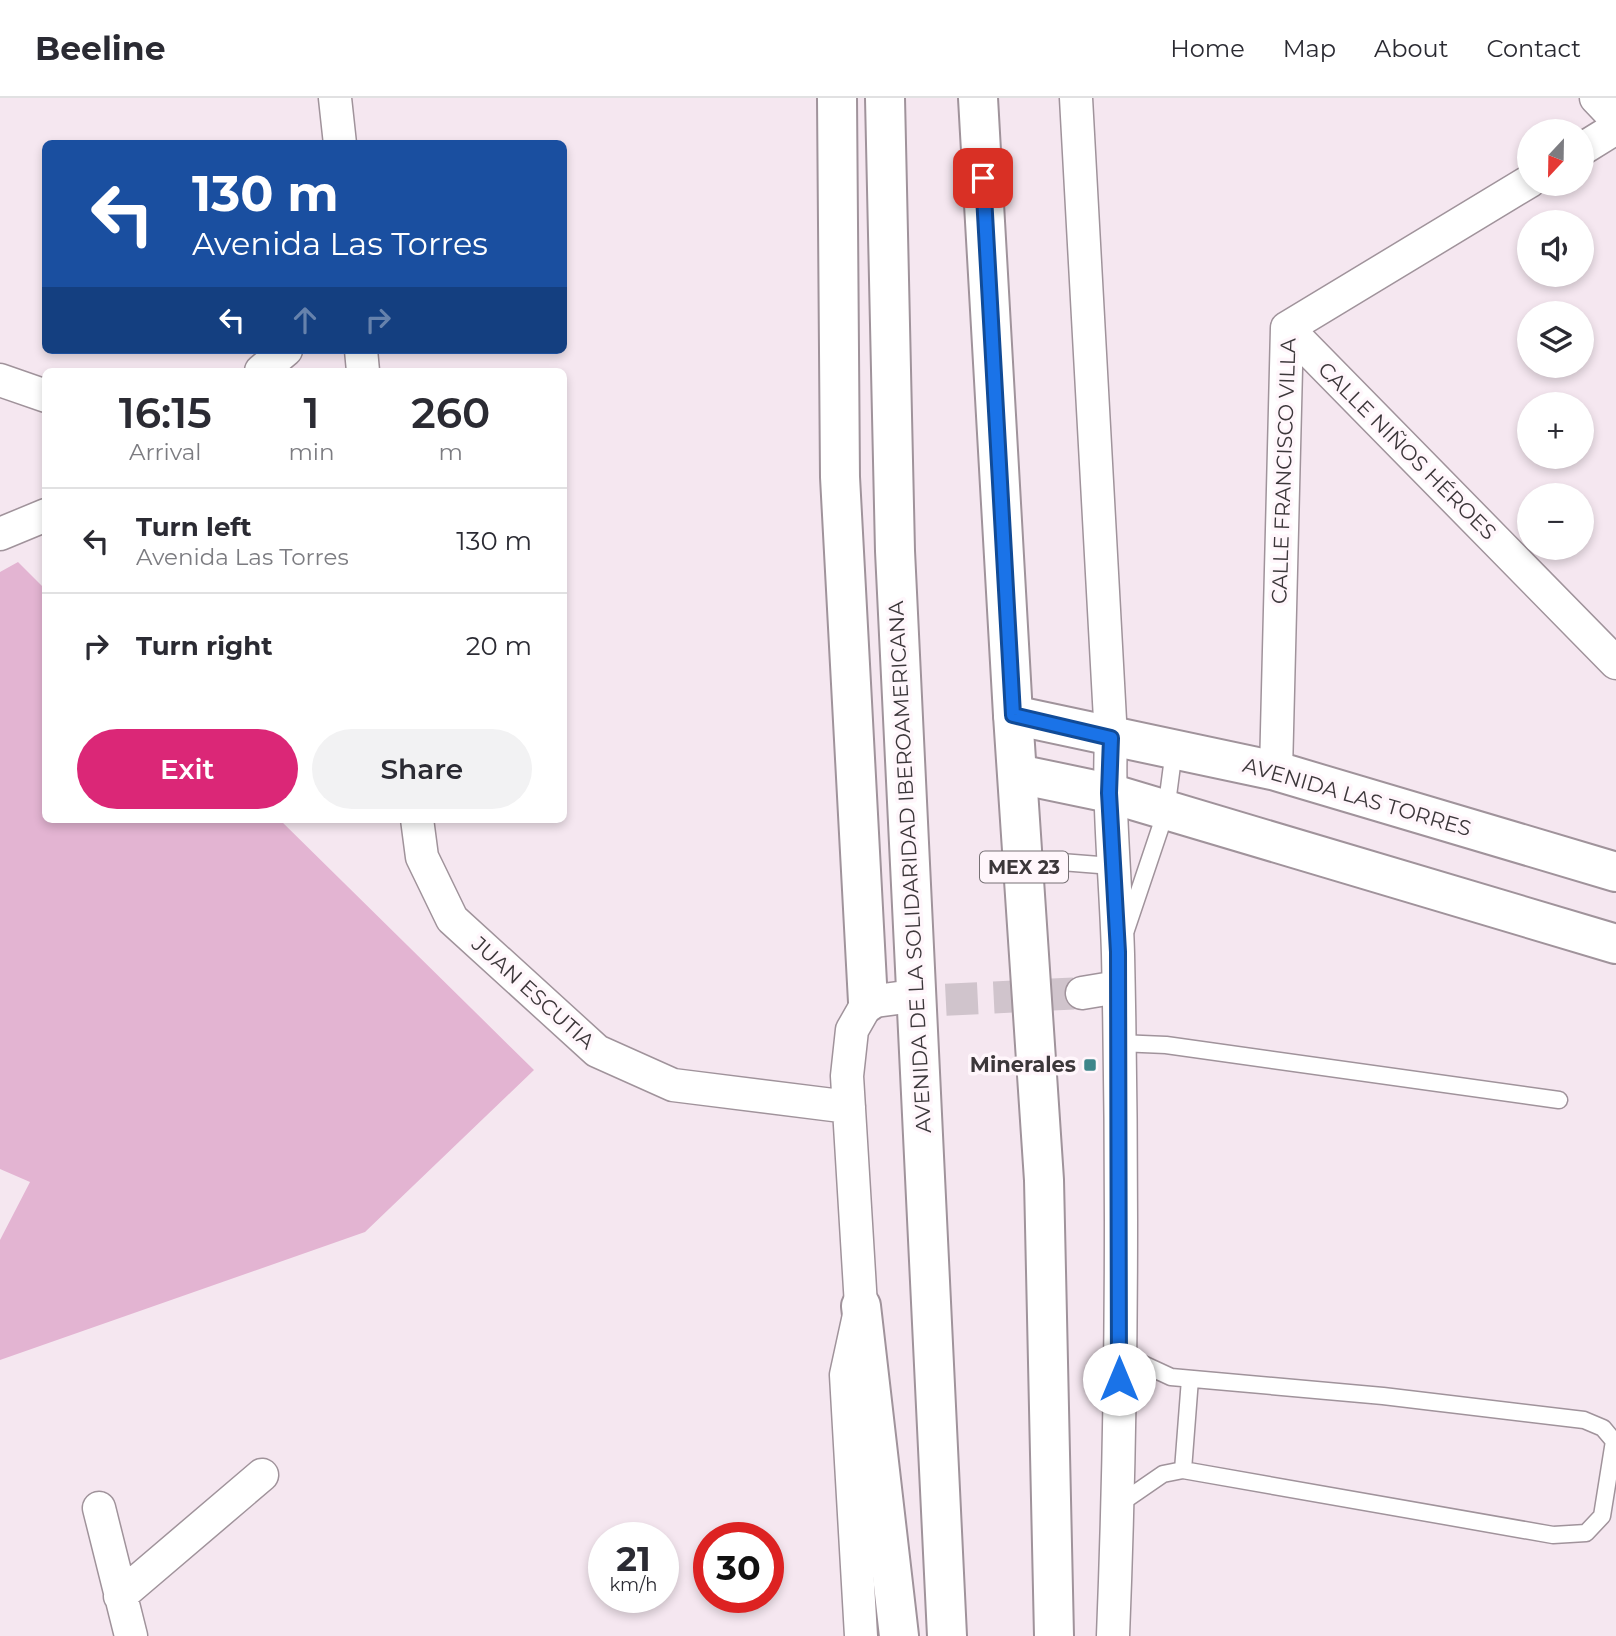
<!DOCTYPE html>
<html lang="en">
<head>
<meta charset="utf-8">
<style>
  body { margin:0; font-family:Montserrat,sans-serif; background:#f2f2f3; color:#2b2b33; height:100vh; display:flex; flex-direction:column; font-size:26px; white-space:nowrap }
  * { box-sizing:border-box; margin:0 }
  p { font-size:23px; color:#7c7c81 }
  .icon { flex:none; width:38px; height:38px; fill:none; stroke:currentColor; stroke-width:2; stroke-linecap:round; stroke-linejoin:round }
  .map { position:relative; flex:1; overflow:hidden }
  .panel { position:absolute; left:42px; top:270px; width:525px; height:455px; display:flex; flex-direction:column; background:#fff; border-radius:10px; box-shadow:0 4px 10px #0003 }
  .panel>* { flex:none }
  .top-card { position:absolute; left:42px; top:42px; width:525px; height:214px; border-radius:10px; box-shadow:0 4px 10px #0003; background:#1a4fa0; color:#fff; overflow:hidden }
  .needle { width:46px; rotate:202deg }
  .tools { position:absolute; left:1517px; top:21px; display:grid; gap:14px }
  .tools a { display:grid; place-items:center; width:77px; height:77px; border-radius:50%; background:#fff; box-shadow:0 4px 10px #0003; font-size:35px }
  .speed { position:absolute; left:588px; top:1424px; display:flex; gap:14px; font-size:35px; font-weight:700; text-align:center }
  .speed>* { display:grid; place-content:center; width:91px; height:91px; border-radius:50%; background:#fff; box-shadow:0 4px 10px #0003; line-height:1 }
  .speed small { font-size:18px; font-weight:400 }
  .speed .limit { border:10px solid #d22; background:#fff; color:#111 }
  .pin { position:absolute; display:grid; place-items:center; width:60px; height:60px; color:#fff; margin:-30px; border-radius:14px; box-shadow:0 4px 10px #0006 }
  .me { position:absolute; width:77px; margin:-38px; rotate:0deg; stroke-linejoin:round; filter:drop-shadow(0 0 5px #0008) }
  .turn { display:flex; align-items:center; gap:24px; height:147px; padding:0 35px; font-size:32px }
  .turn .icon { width:91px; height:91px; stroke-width:2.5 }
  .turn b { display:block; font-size:49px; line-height:60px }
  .lanes { display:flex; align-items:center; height:66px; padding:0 35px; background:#0003; justify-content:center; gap:35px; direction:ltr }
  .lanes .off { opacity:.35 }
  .eta { display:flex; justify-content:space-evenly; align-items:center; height:119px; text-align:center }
  .eta b { font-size:42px; font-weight:600; line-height:49px }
  .primary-button { display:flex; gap:14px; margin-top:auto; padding:14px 35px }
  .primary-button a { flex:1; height:80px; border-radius:42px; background:#db2777; color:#fff; font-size:28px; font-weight:600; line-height:80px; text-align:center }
  .primary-button a+a { background:#f2f2f3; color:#2b2b33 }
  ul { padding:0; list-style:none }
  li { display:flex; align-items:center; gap:21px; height:105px; padding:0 35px; border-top:2px solid #e1e1e2 }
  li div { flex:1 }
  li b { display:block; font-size:26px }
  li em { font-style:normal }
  header { display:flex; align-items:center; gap:42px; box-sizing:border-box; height:98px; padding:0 35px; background:#fff; border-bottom:2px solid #e1e1e2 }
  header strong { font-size:33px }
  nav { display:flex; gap:38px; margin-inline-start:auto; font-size:24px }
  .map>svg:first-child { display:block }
  .green { fill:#e3b4d2 }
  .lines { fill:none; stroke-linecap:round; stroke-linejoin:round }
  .minor-tunnel { stroke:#d0c4cc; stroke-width:32; stroke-dasharray:32 16; stroke-linecap:butt }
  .service-casing { stroke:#a0939b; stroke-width:19 }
  .minor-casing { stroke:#a0939b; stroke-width:35 }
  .tertiary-casing { stroke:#a0939b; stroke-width:42 }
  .trunk-casing { stroke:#a0939b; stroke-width:42 }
  .service { stroke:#fff; stroke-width:16 }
  .minor { stroke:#fff; stroke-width:32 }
  .tertiary { stroke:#fff; stroke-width:38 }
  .trunk { stroke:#fff; stroke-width:38 }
  .route-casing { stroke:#114b97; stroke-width:18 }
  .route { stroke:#1a73e8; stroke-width:12 }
  .poi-dot { fill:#3d858a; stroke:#fff6fb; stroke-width:2.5 }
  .labels { text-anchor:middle; stroke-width:7; stroke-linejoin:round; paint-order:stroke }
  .shield { fill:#fff6fb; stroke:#767074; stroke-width:2 }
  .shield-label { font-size:19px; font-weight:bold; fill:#3c373a }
  .street-label { font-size:21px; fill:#3c373a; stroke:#fff6fb }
  .poi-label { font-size:21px; font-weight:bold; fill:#3c373a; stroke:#fff6fb; text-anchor:end }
</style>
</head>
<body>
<header>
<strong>Beeline</strong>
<nav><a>Home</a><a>Map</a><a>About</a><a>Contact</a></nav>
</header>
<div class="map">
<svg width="1616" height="1538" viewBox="0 0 1616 1538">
  <rect width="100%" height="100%" fill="#f5e7f0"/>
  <!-- green -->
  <path class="green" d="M18,464L45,491L46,721H279L534,972L365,1134L0,1262V1142L30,1084L0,1071V474Z"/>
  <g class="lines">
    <!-- minor-tunnel -->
    <path class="minor-tunnel" d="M898,900L922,903L1082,895"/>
    <!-- service casing -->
    <g class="service-casing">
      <path id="service" d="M1023,761L1112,768
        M1126,832L1166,713L1174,652
        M1119,945L1166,947L1559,1002
        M1183,1372L1190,1281
        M1118,1407L1163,1376L1183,1372L1553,1437L1586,1435L1602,1418L1614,1343L1603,1330L1584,1322L1383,1298L1171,1279L1119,1255"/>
    </g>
    <!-- minor casing -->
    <g class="minor-casing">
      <path id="minor" d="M335,0L340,46
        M1076,0L1111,640C1108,712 1116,784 1118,856C1123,1083 1122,1311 1113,1538
        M1596,0L1616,21
        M1582,51L1616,30
        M1287,230L1616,565
        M361,252L363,273
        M261,273L286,252
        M0,282L46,298
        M0,436L46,417
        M1276,673L1287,230L1530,83
        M417,721L422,759L452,821L597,953L673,987L849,1009
        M1082,895L1118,889
        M99,1410L131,1538
        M120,1498L262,1377
        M861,1538L846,1277L861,1208L847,978L852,932L868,904L898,900"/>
    </g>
    <!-- tertiary casing -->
    <g class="tertiary-casing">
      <path id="tertiary" d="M1013,617L1276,673L1616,774
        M1018,676L1109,695L1616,846"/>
    </g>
    <!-- trunk casing -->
    <g class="trunk-casing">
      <path id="trunk" d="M837,0L840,379L868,904
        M885,0L895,453L947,1538
        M978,0L1013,617L1044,1082L1054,1538
        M861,1208L899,1538"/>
    </g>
    <!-- service -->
    <use href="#service" class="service"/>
    <!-- minor -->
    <use href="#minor" class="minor"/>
    <!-- tertiary -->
    <use href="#tertiary" class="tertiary"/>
    <!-- trunk -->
    <use href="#trunk" class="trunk"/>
  </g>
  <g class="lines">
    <!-- route casing -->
    <g class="route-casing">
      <path id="route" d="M983,80L1013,617L1111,640L1109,695L1118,854L1119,1281"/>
    </g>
    <!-- route -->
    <use href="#route" class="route"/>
  </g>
  <!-- markers -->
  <rect class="poi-dot" x="1083" y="960" width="14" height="14" rx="3.5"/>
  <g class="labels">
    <!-- shield labels -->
    <rect class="shield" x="980" y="753.5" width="88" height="31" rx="5"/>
    <g class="shield-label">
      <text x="1024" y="776">MEX 23</text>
    </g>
    <!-- street labels -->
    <g class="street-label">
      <text transform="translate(1407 353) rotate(45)" y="7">CALLE NIÑOS HÉROES</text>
      <text transform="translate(1284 373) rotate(-88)" y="7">CALLE FRANCISCO VILLA</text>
      <text transform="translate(1357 699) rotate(16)" y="7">AVENIDA LAS TORRES</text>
      <text transform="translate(910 769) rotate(-93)" y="7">AVENIDA DE LA SOLIDARIDAD IBEROAMERICANA</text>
      <text transform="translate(533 895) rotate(42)" y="7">JUAN ESCUTIA</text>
    </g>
    <!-- poi labels -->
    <g class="poi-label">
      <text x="1076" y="974">Minerales</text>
    </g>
  </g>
</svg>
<div class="tools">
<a><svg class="needle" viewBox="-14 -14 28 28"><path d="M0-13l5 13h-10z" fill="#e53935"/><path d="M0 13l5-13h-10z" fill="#7c7c81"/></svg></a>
<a><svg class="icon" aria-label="sound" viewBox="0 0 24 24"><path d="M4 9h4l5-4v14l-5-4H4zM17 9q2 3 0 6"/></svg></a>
<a><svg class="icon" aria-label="layers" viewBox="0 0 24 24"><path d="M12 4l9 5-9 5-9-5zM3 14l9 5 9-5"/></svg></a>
<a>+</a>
<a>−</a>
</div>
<div class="speed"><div>21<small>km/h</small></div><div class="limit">30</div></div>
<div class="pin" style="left:983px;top:80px;background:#d93025"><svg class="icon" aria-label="arrive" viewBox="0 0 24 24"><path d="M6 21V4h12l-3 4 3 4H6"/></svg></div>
<svg class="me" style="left:1119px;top:1281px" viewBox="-20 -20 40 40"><circle r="19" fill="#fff"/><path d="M0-13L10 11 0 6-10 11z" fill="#1a73e8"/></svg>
<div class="top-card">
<div class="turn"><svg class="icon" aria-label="left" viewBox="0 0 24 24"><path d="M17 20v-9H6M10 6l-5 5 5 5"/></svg><div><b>130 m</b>Avenida Las Torres</div></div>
<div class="lanes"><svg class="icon" aria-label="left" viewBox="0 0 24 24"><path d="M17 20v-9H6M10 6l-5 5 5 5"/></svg><svg class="icon off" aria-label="ahead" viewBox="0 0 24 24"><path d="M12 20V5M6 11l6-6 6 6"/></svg><svg class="icon off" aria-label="right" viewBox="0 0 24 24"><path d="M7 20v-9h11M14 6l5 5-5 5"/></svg></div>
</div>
<section class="panel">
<div class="eta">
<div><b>16:15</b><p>Arrival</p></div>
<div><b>1</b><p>min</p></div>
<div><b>260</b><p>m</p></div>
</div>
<ul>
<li><svg class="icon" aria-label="left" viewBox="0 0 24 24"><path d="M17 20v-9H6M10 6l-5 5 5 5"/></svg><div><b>Turn left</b><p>Avenida Las Torres</p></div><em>130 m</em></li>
<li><svg class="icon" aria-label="right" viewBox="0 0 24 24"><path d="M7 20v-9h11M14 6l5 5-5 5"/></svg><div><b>Turn right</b></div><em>20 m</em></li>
</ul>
<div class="primary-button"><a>Exit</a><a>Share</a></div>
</section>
</div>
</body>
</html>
